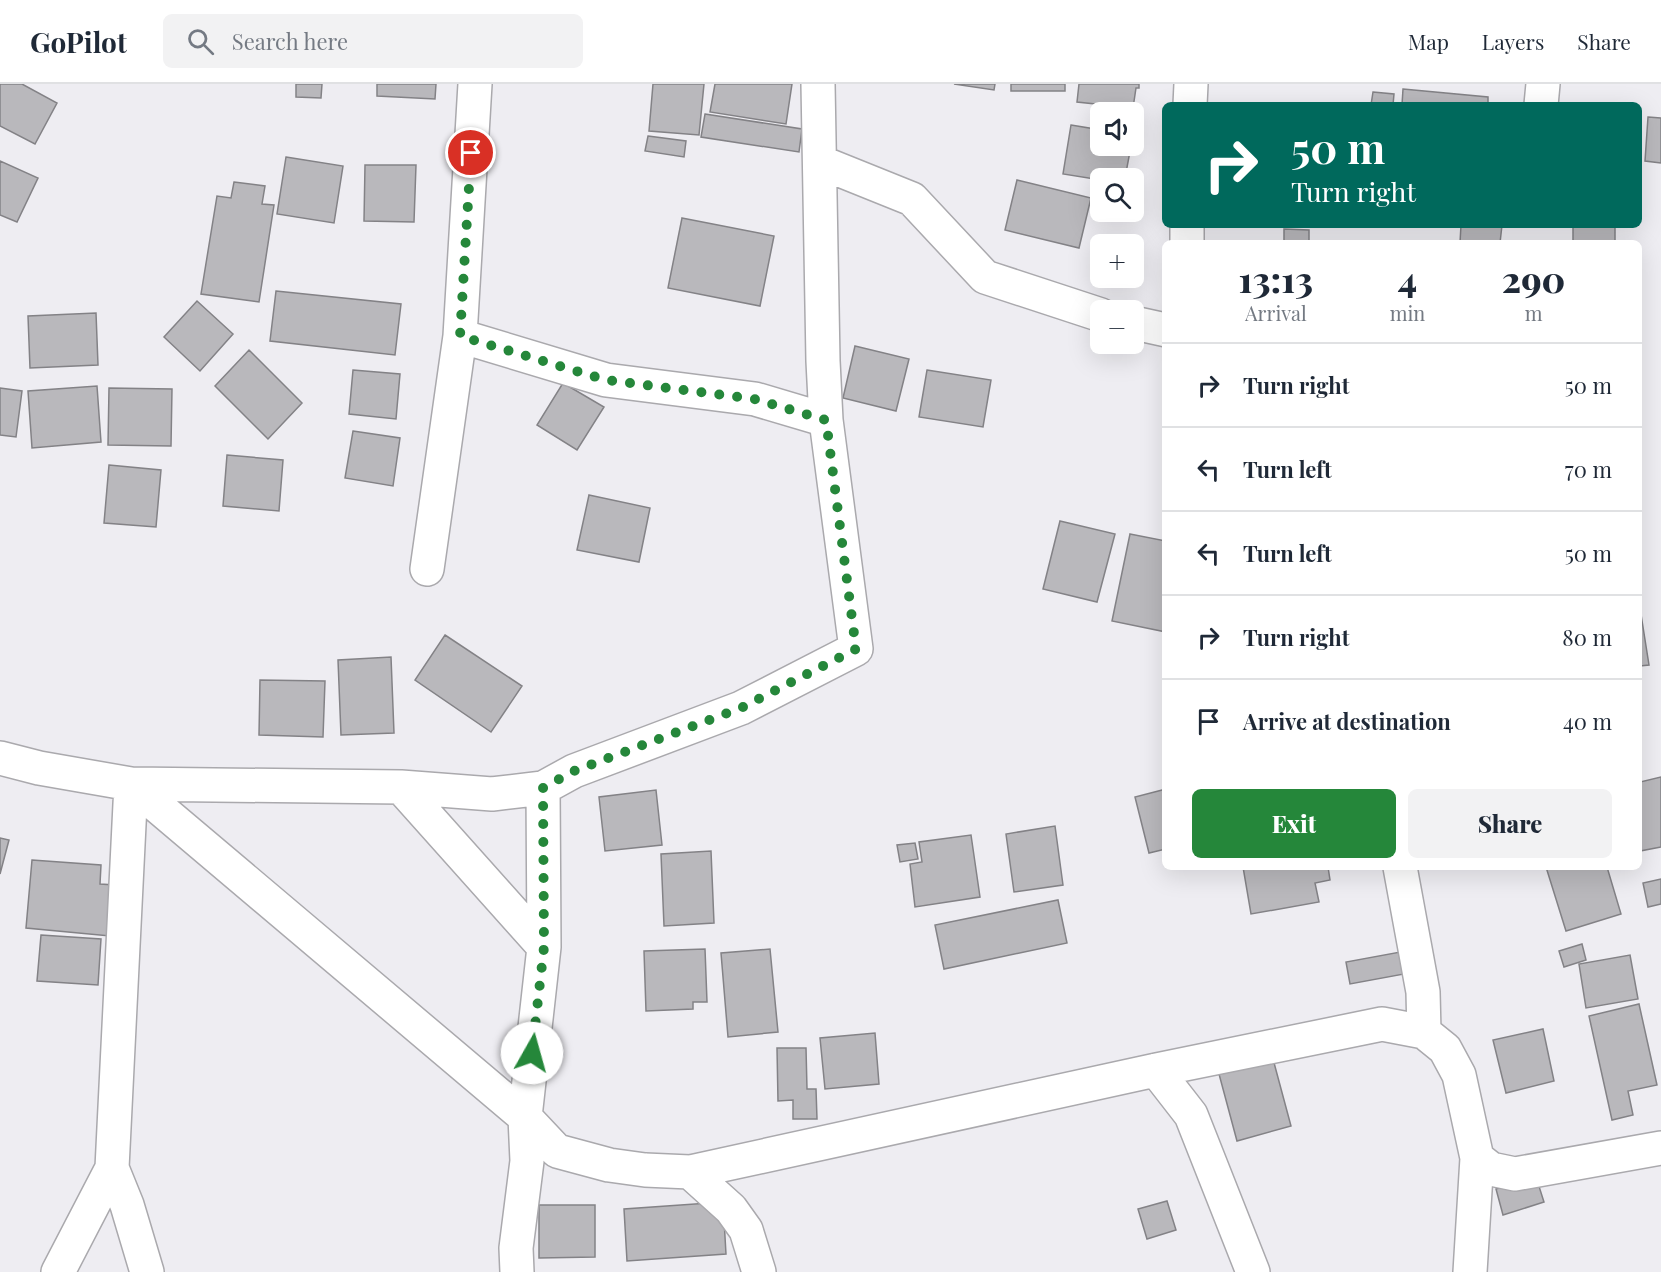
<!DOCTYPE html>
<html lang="en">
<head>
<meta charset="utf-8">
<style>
  body { margin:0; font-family:"Playfair Display",serif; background:#f2f2f3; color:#1f2937; height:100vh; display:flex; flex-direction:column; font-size:22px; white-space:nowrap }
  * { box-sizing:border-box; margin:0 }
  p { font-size:20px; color:#747a83 }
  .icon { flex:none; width:33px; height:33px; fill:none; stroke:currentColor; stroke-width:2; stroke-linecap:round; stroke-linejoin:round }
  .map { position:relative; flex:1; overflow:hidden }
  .panel { position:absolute; left:1162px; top:156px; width:480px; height:630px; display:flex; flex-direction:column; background:#fff; border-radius:9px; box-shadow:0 6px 24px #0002 }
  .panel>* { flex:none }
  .guide { position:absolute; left:1162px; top:18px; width:480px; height:126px; border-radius:9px; box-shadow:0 6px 24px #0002; background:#00695c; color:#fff; overflow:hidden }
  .controls { position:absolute; left:1090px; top:18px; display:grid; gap:12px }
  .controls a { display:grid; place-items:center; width:54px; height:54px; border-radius:9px; background:#fff; box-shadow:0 6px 24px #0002; font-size:30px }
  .pin { position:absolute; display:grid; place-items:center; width:51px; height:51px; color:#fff; margin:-26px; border:3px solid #fff; border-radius:50%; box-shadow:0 2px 6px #0007 }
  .me { position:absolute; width:66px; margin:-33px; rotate:7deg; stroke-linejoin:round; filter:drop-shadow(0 0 4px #0008) }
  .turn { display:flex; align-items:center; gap:21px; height:126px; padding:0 30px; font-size:27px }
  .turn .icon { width:78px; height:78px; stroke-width:2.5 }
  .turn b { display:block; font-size:42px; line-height:51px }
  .eta { display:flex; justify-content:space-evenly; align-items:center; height:102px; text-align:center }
  .eta b { font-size:36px; font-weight:800; line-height:42px }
  .cta { display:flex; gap:12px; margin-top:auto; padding:12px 30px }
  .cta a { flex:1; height:69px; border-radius:9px; background:#25873a; color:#fff; font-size:24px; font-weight:800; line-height:69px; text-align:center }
  .cta a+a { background:#f2f2f3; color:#1f2937 }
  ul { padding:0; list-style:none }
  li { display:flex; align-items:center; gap:18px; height:84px; padding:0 30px; border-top:2px solid #e0e1e3 }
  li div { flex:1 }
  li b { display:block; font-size:22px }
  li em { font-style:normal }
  header { display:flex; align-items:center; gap:36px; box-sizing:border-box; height:84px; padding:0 30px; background:#fff; border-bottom:2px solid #e0e1e3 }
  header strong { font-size:28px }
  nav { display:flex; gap:33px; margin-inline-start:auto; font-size:21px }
  .search { width:420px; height:54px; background:#f2f2f3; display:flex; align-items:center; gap:15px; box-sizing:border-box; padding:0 21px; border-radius:9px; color:#747a83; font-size:22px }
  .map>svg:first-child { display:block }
  .building { fill:#b9b8bc; stroke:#838286; stroke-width:1.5 }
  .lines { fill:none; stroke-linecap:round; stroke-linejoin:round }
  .street-casing { stroke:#aaa9ad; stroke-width:36 }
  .street { stroke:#fff; stroke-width:33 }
  .route { stroke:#25873a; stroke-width:10; stroke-dasharray:0 18 }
</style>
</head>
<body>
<header>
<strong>GoPilot</strong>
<div class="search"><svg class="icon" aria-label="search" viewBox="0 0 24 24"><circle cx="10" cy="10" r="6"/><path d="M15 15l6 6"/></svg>Search here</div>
<nav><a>Map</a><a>Layers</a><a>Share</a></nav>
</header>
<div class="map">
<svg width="1661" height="1188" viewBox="0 0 1661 1188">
  <rect width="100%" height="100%" fill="#eeedf2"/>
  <!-- building -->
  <path class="building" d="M0,0H22L57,19L35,60L0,42Z
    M296,0H322L321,14L296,13Z
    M377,0H436L435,15L377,12Z
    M653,0H704L699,51L649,47Z
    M715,0H792L786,40L710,28Z
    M954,0H995L994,6Z
    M1011,0H1065V7H1011Z
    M1079,0H1139V4H1136L1133,24L1077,18Z
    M1403,5L1488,13V21H1402Z
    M1373,8L1394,10L1393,21H1371Z
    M705,30L802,45L799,68L701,53Z
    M1648,33L1661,34V79L1645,77Z
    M1071,41L1101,46V62H1131L1125,94L1101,96L1063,90Z
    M648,52L686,57L684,73L645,67Z
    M286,73L343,82L334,139L277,130Z
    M0,77L38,94L17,138L0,131Z
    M365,81H416L414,138L364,137Z
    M1017,96L1091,114L1079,164L1005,146Z
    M234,98L265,102L262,120L274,121L259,218L201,210L217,112L231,114Z
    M682,134L774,152L760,222L668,204Z
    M1461,141H1502L1500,159H1460Z
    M1573,141H1615V159H1573Z
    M1284,145L1309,146V159H1284Z
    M276,207L401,220L395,271L270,257Z
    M197,217L233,250L200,287L164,253Z
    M96,229L98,281L30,284L28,232Z
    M855,262L909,275L896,327L843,314Z
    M249,266L302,319L268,355L215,302Z
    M353,286L400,290L396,335L349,330Z
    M927,286L991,296L983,343L919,333Z
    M563,299L604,323L577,366L537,341Z
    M97,302L101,358L32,364L28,307Z
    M0,304L22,307L16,353L0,351Z
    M109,304L172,305L171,362L108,361Z
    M353,347L400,354L393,402L345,394Z
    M227,371L283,376L279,427L223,422Z
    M109,381L161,386L156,443L104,439Z
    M589,411L650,424L639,478L577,466Z
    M1060,437L1115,450L1097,518L1043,505Z
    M1130,450L1166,457V548L1112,537Z
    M1640,524L1649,581L1640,582Z
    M445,551L522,602L491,648L415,596Z
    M391,573L394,649L341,651L338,576Z
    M260,596L325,597L323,653L259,651Z
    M1661,693V763L1640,767V698Z
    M1166,705V765L1149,769L1135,713Z
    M656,706L662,761L605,767L599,713Z
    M1055,742L1063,801L1014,808L1006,750Z
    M971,751L980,813L915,823L910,780L922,778L919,758Z
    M0,754L9,756L0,790Z
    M915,759L918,775L900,778L897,761Z
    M711,767L714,839L664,842L661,770Z
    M32,776L101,781L100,800L115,801L110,852L26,844Z
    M1243,783H1328L1330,796L1315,799L1319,818L1251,830Z
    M1546,783H1607L1621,830L1566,847Z
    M1661,795V820L1648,823L1643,799Z
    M1058,816L1067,859L944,885L935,841Z
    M41,851L101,855L98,901L37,897Z
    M1582,860L1586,876L1564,883L1559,867Z
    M705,865L707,918H693V925L646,927L644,867Z
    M770,865L778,948L728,953L721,869Z
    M1411,866L1415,888L1350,900L1346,878Z
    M1630,871L1638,915L1586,924L1579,880Z
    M1639,920L1657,1001L1628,1007L1633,1031L1612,1036L1589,932Z
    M1543,945L1554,997L1506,1009L1493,956Z
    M875,949L879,1000L825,1005L820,954Z
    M777,964H806L807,1005H816L817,1035H793V1016L778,1017Z
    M1273,975L1291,1042L1237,1057L1219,990Z
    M1536,1093L1544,1118L1503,1131L1496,1105Z
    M1167,1117L1176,1146L1147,1155L1138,1125Z
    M723,1118L726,1170L627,1177L624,1125Z
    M539,1121H595V1173L539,1174Z"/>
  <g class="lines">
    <!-- street casing -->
    <g class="street-casing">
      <path id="street" d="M1190,21L1191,0
        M1541,21L1543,0
        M820,78L912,115L985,193L1101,231
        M1187,159V141
        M1134,239L1166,246
        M460,252L606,296L755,315L826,336
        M427,485L460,252L475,0
        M0,674L39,684L131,700L401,703L492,710L543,704L574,687L741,624L856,565L826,336L823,277L818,0
        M131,700L525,1033L557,1067L609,1081L645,1086L690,1088L1156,986L1382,940L1424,948L1445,965L1459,991L1477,1074L1491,1085L1515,1090L1661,1064
        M401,703L544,863L525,1033L527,1077L516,1164L517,1188
        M543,704L544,863
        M1400,783L1423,908L1424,948
        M1156,986L1191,1031L1253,1188
        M112,1084L127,1121L147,1188
        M690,1088L731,1125L746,1146L759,1188
        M58,1188L112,1084L131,700
        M1470,1188L1477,1074"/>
    </g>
    <!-- street -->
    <use href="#street" class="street"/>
  </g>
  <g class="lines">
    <!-- route -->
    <path class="route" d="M471,69L460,252L606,296L754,315L826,336L856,565L741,624L574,687L543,704L544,863L532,969"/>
  </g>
</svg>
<div class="controls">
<a><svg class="icon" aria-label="sound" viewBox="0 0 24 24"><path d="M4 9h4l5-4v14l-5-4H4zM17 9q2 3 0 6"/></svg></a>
<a><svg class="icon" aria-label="search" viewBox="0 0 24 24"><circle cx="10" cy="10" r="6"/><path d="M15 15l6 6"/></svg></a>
<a>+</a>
<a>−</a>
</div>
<div class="pin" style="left:471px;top:69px;background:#d93025"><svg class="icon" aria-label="arrive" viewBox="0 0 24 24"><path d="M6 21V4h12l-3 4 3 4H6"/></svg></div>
<svg class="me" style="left:532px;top:969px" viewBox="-20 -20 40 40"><circle r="19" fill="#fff"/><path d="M0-13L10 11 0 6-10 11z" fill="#25873a"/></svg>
<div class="guide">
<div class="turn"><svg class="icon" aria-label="right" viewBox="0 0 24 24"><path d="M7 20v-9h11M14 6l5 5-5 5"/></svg><div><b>50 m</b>Turn right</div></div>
</div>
<section class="panel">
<div class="eta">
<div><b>13:13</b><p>Arrival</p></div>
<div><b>4</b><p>min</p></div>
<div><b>290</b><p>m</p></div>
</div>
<ul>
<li><svg class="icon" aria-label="right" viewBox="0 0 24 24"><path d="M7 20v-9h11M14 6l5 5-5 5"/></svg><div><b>Turn right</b></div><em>50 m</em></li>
<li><svg class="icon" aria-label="left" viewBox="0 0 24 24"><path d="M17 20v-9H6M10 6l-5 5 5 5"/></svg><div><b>Turn left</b></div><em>70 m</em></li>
<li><svg class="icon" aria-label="left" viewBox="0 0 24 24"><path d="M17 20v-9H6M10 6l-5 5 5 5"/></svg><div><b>Turn left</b></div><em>50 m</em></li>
<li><svg class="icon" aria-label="right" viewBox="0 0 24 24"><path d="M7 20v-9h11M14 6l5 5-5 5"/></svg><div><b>Turn right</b></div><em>80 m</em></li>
<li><svg class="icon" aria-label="arrive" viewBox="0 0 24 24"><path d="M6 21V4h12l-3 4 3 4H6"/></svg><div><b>Arrive at destination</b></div><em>40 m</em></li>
</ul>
<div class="cta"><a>Exit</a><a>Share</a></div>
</section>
</div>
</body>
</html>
